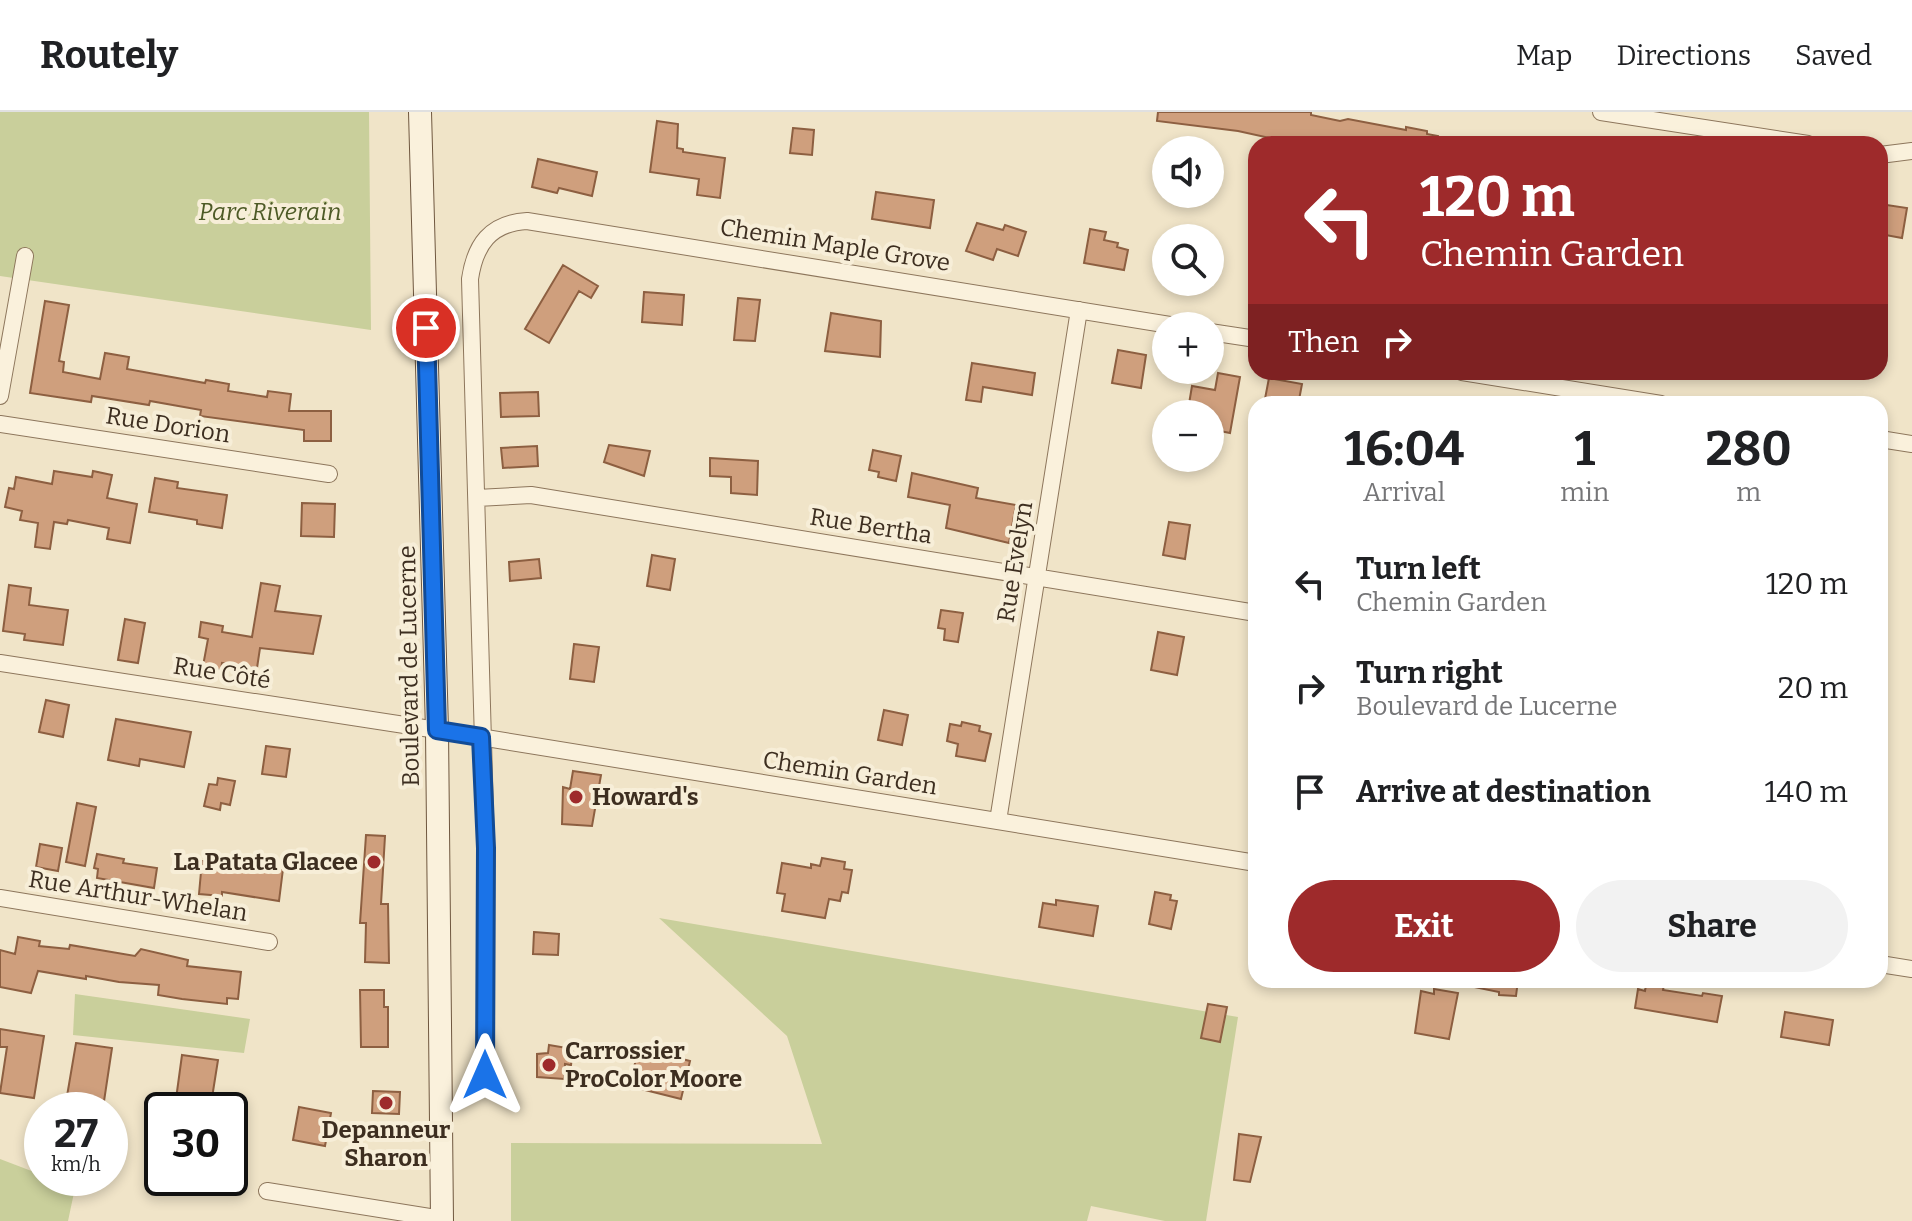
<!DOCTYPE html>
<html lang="en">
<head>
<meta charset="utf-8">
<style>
  body { margin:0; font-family:Bitter,serif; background:#f2f2f2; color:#202124; height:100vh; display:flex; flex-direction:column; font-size:30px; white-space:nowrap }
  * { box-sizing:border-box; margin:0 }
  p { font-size:26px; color:#757577 }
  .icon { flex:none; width:44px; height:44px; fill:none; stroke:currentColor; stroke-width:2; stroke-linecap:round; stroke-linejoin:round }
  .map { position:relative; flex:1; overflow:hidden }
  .drawer { position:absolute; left:1248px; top:284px; width:640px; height:592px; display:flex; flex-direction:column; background:#fff; border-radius:24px; box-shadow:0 4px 12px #0003 }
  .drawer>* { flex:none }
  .guide { position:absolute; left:1248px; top:24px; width:640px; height:244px; border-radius:24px; box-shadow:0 4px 12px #0003; background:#9e2a2b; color:#fff; overflow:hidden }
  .tools { position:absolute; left:1152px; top:24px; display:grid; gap:16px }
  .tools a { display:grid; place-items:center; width:72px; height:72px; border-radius:50%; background:#fff; box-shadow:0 4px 12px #0003; font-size:40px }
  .speed { position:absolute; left:24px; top:980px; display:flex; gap:16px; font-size:40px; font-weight:700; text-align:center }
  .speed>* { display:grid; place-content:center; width:104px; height:104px; border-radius:50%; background:#fff; box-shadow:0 4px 12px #0003; line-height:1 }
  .speed small { font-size:20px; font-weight:400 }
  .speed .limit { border:4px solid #111; border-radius:12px; background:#fff; color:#111 }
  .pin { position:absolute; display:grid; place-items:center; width:68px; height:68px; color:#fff; margin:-34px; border:4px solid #fff; border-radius:50%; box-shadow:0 2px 8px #0007 }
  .me { position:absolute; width:88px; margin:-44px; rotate:0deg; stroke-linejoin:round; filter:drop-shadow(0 0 6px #0008) }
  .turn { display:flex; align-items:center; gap:28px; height:168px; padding:0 40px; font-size:36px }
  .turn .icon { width:104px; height:104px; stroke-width:2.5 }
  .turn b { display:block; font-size:56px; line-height:68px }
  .then { display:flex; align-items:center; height:76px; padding:0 40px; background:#0003; gap:16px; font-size:30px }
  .eta { display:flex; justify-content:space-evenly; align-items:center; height:136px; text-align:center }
  .eta b { font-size:48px; font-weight:700; line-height:56px }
  .primary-button { display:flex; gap:16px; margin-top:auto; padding:16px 40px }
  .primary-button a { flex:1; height:92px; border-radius:48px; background:#9e2a2b; color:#fff; font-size:32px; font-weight:700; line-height:92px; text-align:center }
  .primary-button a+a { background:#f2f2f2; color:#202124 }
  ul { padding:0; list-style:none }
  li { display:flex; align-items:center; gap:24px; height:104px; padding:0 40px }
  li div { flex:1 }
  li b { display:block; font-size:30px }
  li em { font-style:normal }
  header { display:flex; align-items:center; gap:48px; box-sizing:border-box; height:112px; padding:0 40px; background:#fff; border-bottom:2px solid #e0e0e0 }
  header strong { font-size:38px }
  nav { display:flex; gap:44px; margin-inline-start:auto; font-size:28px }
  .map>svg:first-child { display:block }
  .green { fill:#c9cf9b }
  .building { fill:#cf9f7d; stroke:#8d5f41; stroke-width:2 }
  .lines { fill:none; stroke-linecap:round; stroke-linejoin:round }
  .street-casing { stroke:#8d765c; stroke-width:18 }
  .secondary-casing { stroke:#6f573f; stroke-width:24 }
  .street { stroke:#faf1dc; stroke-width:16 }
  .secondary { stroke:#faf1dc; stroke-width:22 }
  .route-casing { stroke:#114b97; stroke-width:20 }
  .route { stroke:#1a73e8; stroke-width:14 }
  .poi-dot { fill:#9e2a2b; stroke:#f7eed8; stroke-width:3 }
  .labels { text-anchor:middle; stroke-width:8; stroke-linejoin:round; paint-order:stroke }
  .park-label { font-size:24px; font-style:italic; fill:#4d5a26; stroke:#f7eed8 }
  .street-label { font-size:24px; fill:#3d2e20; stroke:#f7eed8 }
  .poi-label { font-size:24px; font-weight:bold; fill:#3d2e20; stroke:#f7eed8; text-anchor:start }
</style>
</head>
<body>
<header>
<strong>Routely</strong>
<nav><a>Map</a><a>Directions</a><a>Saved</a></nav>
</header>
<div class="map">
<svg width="1912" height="1109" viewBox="0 0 1912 1109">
  <rect width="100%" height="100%" fill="#f0e4c8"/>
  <!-- green -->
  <path class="green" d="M0,0H369L371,218L0,164Z
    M659,806L1238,905L1206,1109H1165L1091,1094L1087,1109H511V1031L822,1032L787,924Z
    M75,882L250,907L244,941L73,923Z
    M0,1047L42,1063V1066L75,1076L68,1109H0Z"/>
  <!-- building -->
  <path class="building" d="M1158,0H1311V3L1340,9L1348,7L1406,18V15L1427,19V22L1438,24L1437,32H1305L1302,28L1293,31L1238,19L1157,9Z
    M657,9L678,12L677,36L683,37V40L725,46L720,86L697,83L699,67L650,60Z
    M793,16L814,18L812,43L790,41Z
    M538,47L597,60L592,84L559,76L557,81L532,75Z
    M876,80L934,88L930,116L872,107Z
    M1880,92L1907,96L1902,126L1880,122Z
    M977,111L1003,118L1005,113L1026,120L1018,144L997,137L993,148L966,139Z
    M1090,117L1106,120L1104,128L1118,131L1117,135L1128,138L1124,158L1084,151Z
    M563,153L598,174L591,186L579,179L549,231L525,217Z
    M644,180L684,183L682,213L642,210Z
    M738,186L760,188L755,229L734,228Z
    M45,189L69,193L59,249L64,250L63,260L100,267L105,241L129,245L127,257L205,271L206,268L229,272L228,279L267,285L268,279L291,282L289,299H331V329H304V318L200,304L201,298L150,289L149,293L92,284L91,290L30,281Z
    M831,201L881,209L880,245L825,239Z
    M1118,238L1146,243L1141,276L1112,271Z
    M972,251L1035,261L1032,283L983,275L981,290L966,288Z
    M1218,261L1240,265L1230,321L1210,317V302L1188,298L1192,274L1215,278Z
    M1269,266L1302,272L1299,288L1291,287L1290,292H1264Z
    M538,280L539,304L501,305L500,281Z
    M609,333L650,339L644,364L604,350Z
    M537,334L538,354L503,356L501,336Z
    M873,338L901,344L896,369L878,365L879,360L869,358Z
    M710,346L758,349L757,383L731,381V365L710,364Z
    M54,359L92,365L93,359L112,363L107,386L137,392L130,431L107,427L109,416L68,408L67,412L54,410L50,437L35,435L38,411L20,408L22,399L5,395L9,376L14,377L16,365L52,372Z
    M912,361L978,376L976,386L1016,393L1009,431L946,416L950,393L908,385Z
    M155,366L178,370L177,376L227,383L222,416L197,412V408L149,400Z
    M302,391L335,392L334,425L301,424Z
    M1169,410L1190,413L1185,447L1163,443Z
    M652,443L675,447L670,478L647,474Z
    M539,447L541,466L510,469L509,450Z
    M261,471L280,474L275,499L321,504L313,542L260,536L257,556L222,551L221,558L203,554L208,527L199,525L201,510L223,514L222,520L252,525Z
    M9,473L31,476L29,493L68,498L63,533L24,528L25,522L3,519Z
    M941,498L963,501L958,530L944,528L945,517L938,516Z
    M125,507L145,511L138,551L118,548Z
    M1158,520L1184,525L1177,563L1151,558Z
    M574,532L599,535L594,570L570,567Z
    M46,588L69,593L63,625L39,620Z
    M884,598L908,603L902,633L878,628Z
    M116,607L191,620L184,655L140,647L139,654L108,648Z
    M962,610L980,614L979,619L991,622L985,649L956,644L958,632L947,629L950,612L961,614Z
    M266,634L290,637L286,665L262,662Z
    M573,659L601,663L592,714L562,712L563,675L570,677Z
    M218,666L235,669L230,693L221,691L220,698L204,694L209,672L217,673Z
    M77,691L96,695L85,754L66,750Z
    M366,723L385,724L381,792H388L389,851L365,850L366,811H360Z
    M40,732L62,736L58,759L36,755Z
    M97,742L124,747L123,751L157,756L154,776L97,766L98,757L94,756Z
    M822,746L845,750L844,757L852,758L848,781L842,780L840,789L829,787L825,806L782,799L785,782L777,781L782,751L811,756V752L820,754Z
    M202,749L283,757L279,789L222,780V784L199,782Z
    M1155,780L1171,783L1170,788L1177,789L1171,817L1149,812Z
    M1056,788L1098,794L1093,824L1039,815L1043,791L1056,793Z
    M534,820L559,822L558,843L533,842Z
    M18,825L40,829L39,834L69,837L70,833L135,844L141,837L188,848L187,854L241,860L238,887L227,886V892L182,887L158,883L159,873L119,870L86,864V867L38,859L31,881L0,875V838L15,842Z
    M1474,868H1518L1516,884L1499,883V880L1474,875Z
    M1647,868H1665L1663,878L1702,884L1703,881L1722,884L1717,910L1635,896L1638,877L1645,879Z
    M1434,877L1458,881L1449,927L1415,921L1421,879L1434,882Z
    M360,878H384V895H388V935H361Z
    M1208,892L1227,895L1220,930L1201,926Z
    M1785,900L1833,908L1829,933L1781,925Z
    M0,917L44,924L34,986L0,981L7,935H0Z
    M76,931L112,936L103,996L66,990Z
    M549,933L573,937L571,953L565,952L564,967L537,965V942L548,941Z
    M639,936L690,949L681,987L629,974Z
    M182,943L218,948L211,992L176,987Z
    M373,979L400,980L399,1002L372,1001Z
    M299,995L331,1001L325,1034L293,1028Z
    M1239,1022L1261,1025L1250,1070L1234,1068Z"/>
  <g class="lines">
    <!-- street casing -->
    <g class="street-casing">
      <path id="street" d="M1601,0L1808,32
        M1880,43L1912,39
        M1210,220L1256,227
        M1462,260L1661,292
        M0,284L25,144
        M0,312L329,362
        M1880,327L1912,332
        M477,386L531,383L1256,501
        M0,551L437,618L1256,751
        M998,709L1079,198
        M0,786L269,830
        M1880,852L1912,857
        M485,963L486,736L470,167C475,133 490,111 527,109L1176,214
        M267,1079L442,1107"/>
    </g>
    <!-- secondary casing -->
    <g class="secondary-casing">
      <path id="secondary" d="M420,0L437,618L442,1109"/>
    </g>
    <!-- street -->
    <use href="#street" class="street"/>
    <!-- secondary -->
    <use href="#secondary" class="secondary"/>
  </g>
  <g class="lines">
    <!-- route casing -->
    <g class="route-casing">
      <path id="route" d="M426,216L437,618L481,625L486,736L485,963"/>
    </g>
    <!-- route -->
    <use href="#route" class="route"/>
  </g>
  <!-- markers -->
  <g class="poi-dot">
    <circle cx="576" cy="685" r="8"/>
    <circle cx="374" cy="750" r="8"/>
    <circle cx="549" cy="953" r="8"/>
    <circle cx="386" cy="991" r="8"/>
  </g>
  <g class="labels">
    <!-- park labels -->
    <g class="park-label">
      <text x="270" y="108">Parc Riverain</text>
    </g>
    <!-- street labels -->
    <g class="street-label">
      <text transform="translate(835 133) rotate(9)" y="8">Chemin Maple Grove</text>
      <text transform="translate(168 313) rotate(9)" y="8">Rue Dorion</text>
      <text transform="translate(871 414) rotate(9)" y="8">Rue Bertha</text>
      <text transform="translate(1015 450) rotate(-81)" y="8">Rue Evelyn</text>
      <text transform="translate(409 554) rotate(-91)" y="8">Boulevard de Lucerne</text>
      <text transform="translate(222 561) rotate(9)" y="8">Rue Côté</text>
      <text transform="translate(850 661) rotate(9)" y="8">Chemin Garden</text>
      <text transform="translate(138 784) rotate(9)" y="8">Rue Arthur-Whelan</text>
    </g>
    <!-- poi labels -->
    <g class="poi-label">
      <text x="592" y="693">Howard's</text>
      <text x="358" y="758" text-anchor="end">La Patata Glacee</text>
      <text x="565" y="947">Carrossier<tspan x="565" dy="28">ProColor Moore</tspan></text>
      <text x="386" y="1026" text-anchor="middle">Depanneur<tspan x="386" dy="28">Sharon</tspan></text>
    </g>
  </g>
</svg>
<div class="tools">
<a><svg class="icon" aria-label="sound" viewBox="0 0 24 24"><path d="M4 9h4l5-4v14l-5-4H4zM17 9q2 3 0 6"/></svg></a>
<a><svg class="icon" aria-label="search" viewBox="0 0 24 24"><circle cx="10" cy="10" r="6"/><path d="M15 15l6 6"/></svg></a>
<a>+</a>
<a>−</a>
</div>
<div class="speed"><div>27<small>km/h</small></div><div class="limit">30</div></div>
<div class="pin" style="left:426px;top:216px;background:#d93025"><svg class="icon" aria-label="arrive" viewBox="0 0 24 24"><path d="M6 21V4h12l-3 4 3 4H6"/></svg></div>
<svg class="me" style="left:485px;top:963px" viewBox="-20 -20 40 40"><path d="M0-17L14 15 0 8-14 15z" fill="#1a73e8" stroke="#fff" stroke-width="4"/></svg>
<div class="guide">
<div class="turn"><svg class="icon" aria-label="left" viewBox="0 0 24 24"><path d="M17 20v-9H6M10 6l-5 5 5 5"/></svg><div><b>120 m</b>Chemin Garden</div></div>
<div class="then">Then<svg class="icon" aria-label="right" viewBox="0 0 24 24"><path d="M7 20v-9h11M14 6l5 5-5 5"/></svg></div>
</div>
<section class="drawer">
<div class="eta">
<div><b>16:04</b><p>Arrival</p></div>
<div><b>1</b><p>min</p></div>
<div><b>280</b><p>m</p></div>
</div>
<ul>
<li><svg class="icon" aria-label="left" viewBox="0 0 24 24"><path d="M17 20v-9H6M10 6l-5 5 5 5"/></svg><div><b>Turn left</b><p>Chemin Garden</p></div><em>120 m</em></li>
<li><svg class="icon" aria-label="right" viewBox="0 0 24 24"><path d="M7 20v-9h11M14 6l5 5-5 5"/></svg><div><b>Turn right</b><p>Boulevard de Lucerne</p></div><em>20 m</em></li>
<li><svg class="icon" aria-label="arrive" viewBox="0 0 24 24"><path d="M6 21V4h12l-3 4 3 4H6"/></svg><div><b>Arrive at destination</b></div><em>140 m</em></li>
</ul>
<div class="primary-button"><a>Exit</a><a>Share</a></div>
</section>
</div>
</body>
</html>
